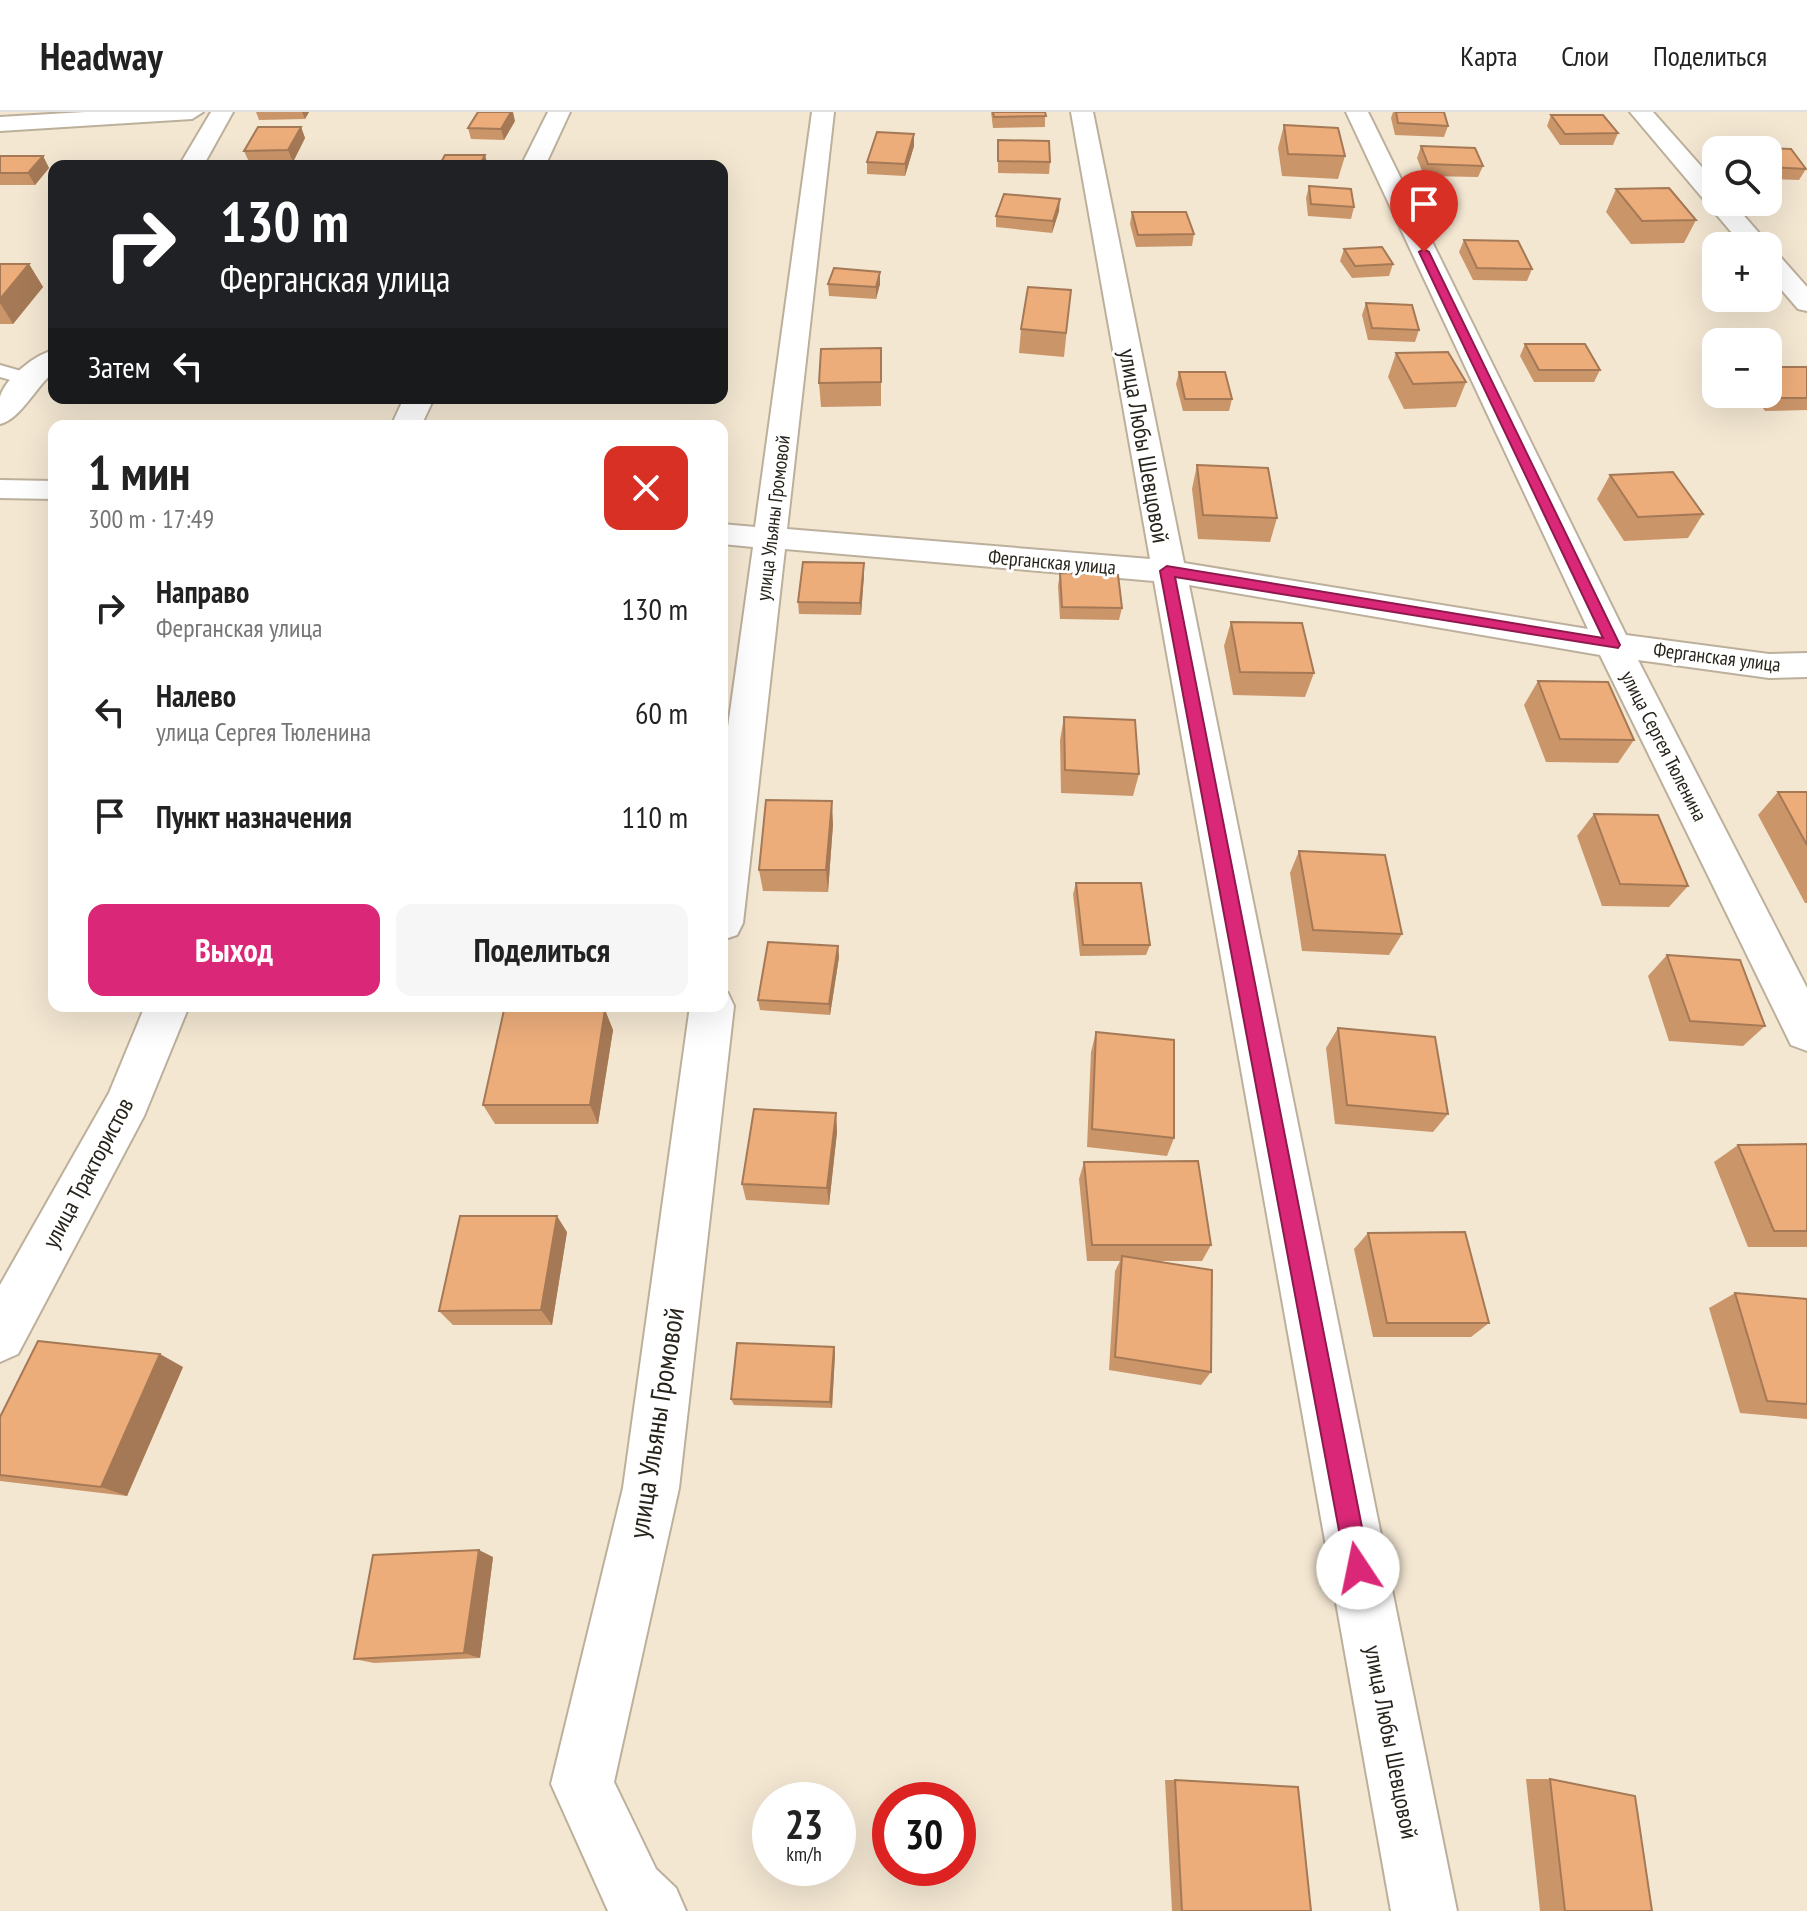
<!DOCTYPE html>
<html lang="ru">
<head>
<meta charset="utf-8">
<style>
  body { margin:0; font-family:"PT Sans Narrow",sans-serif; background:#f6f6f6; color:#222; height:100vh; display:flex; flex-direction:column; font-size:30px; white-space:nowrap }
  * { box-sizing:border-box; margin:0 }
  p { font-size:26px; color:#767676 }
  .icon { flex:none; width:44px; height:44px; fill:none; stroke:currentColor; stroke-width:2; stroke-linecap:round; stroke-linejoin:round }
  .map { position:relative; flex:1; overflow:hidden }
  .drawer { position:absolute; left:48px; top:308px; width:680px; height:592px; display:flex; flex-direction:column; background:#fff; border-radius:16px; box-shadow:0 8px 32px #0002 }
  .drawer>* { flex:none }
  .top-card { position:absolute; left:48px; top:48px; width:680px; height:244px; border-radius:16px; box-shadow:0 8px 32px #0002; background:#202124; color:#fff; overflow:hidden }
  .tools { position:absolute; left:1702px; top:24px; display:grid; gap:16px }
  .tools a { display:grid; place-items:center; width:80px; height:80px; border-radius:16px; background:#fff; box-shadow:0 8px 32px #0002; font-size:40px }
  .speed { position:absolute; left:752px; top:1670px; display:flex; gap:16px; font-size:40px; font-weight:700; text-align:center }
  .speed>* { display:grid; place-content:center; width:104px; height:104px; border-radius:50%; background:#fff; box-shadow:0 8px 32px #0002; line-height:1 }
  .speed small { font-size:20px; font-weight:400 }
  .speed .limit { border:12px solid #d22; background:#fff; color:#111 }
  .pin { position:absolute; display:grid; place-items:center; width:68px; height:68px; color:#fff; margin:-82px -34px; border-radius:50% 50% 50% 0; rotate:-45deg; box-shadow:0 0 8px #0007 }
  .pin .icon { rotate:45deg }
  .me { position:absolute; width:88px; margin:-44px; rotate:349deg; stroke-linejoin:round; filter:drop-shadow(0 0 6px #0008) }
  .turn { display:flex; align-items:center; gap:28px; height:168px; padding:0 40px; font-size:36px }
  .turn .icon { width:104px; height:104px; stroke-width:2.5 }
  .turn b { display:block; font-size:56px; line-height:68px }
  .then { display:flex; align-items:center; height:76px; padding:0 40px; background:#0003; gap:16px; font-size:30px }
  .round { display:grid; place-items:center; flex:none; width:84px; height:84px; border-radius:16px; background:#f6f6f6 }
  .summary { display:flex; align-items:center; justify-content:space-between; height:136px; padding:0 40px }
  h1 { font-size:48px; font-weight:700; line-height:60px }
  .cta { display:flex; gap:16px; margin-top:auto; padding:16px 40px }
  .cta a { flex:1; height:92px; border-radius:16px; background:#db2777; color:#fff; font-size:32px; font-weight:700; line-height:92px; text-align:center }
  .cta a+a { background:#f6f6f6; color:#222 }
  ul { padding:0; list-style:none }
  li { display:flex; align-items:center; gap:24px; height:104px; padding:0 40px }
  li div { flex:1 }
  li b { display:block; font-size:30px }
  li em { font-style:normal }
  header { display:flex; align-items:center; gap:48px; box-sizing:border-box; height:112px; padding:0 40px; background:#fff; border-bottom:2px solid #e0e0e0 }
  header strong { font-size:38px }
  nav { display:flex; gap:44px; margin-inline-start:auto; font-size:28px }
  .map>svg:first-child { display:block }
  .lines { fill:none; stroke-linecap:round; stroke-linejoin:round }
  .service-casing { stroke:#bcb09c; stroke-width:4 }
  .minor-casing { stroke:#bcb09c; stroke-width:4 }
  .service { fill:#fff; fill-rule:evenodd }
  .minor { fill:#fff; fill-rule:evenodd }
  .wall { fill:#cb956a }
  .shaded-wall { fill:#a57956 }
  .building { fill:#ecad7b; stroke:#a57956; stroke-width:2 }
  .route { fill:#db2777; stroke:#8e194d; stroke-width:2 }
  .labels { text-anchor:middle; stroke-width:6; stroke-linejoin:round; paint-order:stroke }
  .far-street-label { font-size:20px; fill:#28241c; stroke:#fff }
  .street-label { font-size:24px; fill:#28241c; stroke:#fff }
  .near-street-label { font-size:28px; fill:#28241c; stroke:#fff }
</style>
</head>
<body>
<header>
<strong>Headway</strong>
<nav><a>Карта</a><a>Слои</a><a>Поделиться</a></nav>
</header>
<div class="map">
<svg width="1807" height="1799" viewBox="0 0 1807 1799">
  <rect width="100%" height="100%" fill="#f3e7d2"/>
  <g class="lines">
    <!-- service casing -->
    <g class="service-casing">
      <path id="service" d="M0,253L35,263L38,267L28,273L0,265Z"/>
    </g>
    <!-- minor casing -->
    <g class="minor-casing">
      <path id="minor" d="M85,0H203L192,7L0,19V5Z
        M211,0H233L203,54H179Z
        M548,0H570L545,54H521Z
        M812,0H834L787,417L1150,447L1071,0H1093L1184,451L1588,517L1346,0H1368L1626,523L1769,542L1807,541V565L1769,566L1638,548L1807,876V939L1791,933L1600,543L1189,473L1457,1799H1391L1154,469L785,437L743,811L737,823L722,828V658L753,435L722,432V412L755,415Z
        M1630,0H1653L1716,71V90H1732L1766,129L1770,134L1768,136L1743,134Z
        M1768,138L1777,141L1807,175V199L1798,197L1768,162Z
        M54,238V260C36,274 21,307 0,312C0,304 0,293 0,285C5,266 36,242 54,238Z
        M404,286H434L421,314H391Z
        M0,368L54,369V387L0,386Z
        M722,879L728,881L734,894L679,1376L614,1670L656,1757L676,1776L686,1799H608L551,1672L623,1376L690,894H722Z
        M145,894H189L144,1004L18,1242L0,1250V1173L109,981Z"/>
    </g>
    <!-- service -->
    <use href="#service" class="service"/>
    <!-- minor -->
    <use href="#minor" class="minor"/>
  </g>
  <!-- wall -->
  <path class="wall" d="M256,0H309L305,7L259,8Z
    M991,0H1045V15L993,16Z
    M1393,0H1444L1448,14L1444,25L1395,23L1391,6Z
    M1551,3L1618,21L1613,33H1560L1547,14Z
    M515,9L504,28L471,27L468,16Z
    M1284,13L1345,44L1338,67L1282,64L1278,36Z
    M301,15L305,26L293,50H249L244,39Z
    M914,22V34L905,64L867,62V50Z
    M998,28L1050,50L1049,62L998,61Z
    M1421,34L1483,54L1478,65L1424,64L1417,46Z
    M1740,35L1791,37L1806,57L1799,68L1768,67V38H1739Z
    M0,44H43L49,56L35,73H0Z
    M1309,74L1354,95L1351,107L1308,104L1306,86Z
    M1616,77L1696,108L1684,131L1631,132L1606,100Z
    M1059,99L1052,121L996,115V104Z
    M1132,100L1194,122L1192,134L1136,135L1130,112Z
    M1464,128L1532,157L1527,169L1473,168L1459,140Z
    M1344,137L1393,152L1389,164L1352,166L1340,149Z
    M0,152H29L43,175L13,212H0Z
    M828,172H880L876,187L829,184Z
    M1071,178L1064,245L1019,241L1021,217Z
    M1366,191L1419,218L1415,230L1368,228L1362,203Z
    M1525,232L1600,258L1594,270H1534L1520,244Z
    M881,236V294L821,295L819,271Z
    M1396,241L1466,270L1456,295L1404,297L1388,265Z
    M1768,255H1807V298L1765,299L1753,282H1768Z
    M1179,260L1232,287L1229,299H1183L1176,272Z
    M1197,353L1277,406L1270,430L1198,427L1192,377Z
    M1610,363L1703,402L1688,426L1624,429L1597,387Z
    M864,451V463L861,503L799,502L798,490Z
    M1060,461L1122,496L1119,508L1060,507L1058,474Z
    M1231,510L1314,561L1305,585L1233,583L1224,534Z
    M1538,569L1634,628L1618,651L1546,650L1524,593Z
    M1064,605L1139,662L1133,684L1061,681L1060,628Z
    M1778,680H1807V791H1805L1758,703Z
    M1594,702L1688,774L1669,795L1602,794L1577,724Z
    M833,712L828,780L763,779L759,758Z
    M1299,739L1402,822L1389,843L1302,839L1290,761Z
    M1076,771L1150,833L1146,843L1080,844L1073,782Z
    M838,834L839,845L830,903L760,898L758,888Z
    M1667,843L1765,914L1743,934L1669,929L1648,864Z
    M605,898L613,918L598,1012H495L483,993Z
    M1338,916L1448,1002L1433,1020L1335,1012L1326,936Z
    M1096,920L1174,1026L1167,1044L1087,1035L1091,940Z
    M836,1001L837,1020L829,1093L746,1088L742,1072Z
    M1807,1032V1135H1748L1714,1050L1738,1033Z
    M1084,1050L1211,1133L1202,1149H1154L1211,1260L1201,1273L1109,1258L1115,1159L1120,1149H1087L1079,1067Z
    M567,1120L552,1213H453L439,1199Z
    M1368,1121L1489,1211L1471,1225H1373L1354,1137Z
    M1735,1181L1807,1187V1307L1740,1301L1709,1196Z
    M834,1235L835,1242L832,1296L734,1293L731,1287Z
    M183,1255L127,1384L0,1369V1305Z
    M493,1445L480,1546L374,1551L354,1547Z
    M1526,1667H1550L1652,1799H1540Z
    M1165,1668H1175L1311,1799H1172Z"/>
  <!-- shaded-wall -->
  <path class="shaded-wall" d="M302,0H309L305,7Z
    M511,0H513L515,9L504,28L501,17Z
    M301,15L305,26L293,50L288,38Z
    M914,22V34L905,64V52Z
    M485,43L488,54H479Z
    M43,44L49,56L35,73L28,61Z
    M1060,87L1059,99L1052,121L1053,109Z
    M29,152L43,175L13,212L0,191V187Z
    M880,160V172L876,187V175Z
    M864,451V463L861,503L860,491Z
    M832,689L833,712L828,780L826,758Z
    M838,834L839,845L830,903L829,892Z
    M605,898L613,918L598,1012L590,993Z
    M836,1001L837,1020L829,1093L827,1076Z
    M557,1104L567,1120L552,1213L541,1198Z
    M834,1235L835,1242L832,1296L830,1290Z
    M160,1242L183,1255L127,1384L101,1375Z
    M479,1438L493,1445L480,1546L464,1541Z"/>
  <!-- building -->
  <path class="building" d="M478,0H511L501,17L468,16Z
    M993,0H1045L1046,4L994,5Z
    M1396,0H1444L1448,14L1398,11Z
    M1551,3H1603L1618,21L1565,22Z
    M1284,13L1338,16L1345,44L1288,42Z
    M258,15H301L288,38L244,39Z
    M877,20L914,22L905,52L867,50Z
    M998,28L1049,29L1050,50L998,49Z
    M1421,34L1475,36L1483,54L1428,52Z
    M1740,35L1791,37L1806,57L1768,55V38H1743Z
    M445,43H485L479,54H439Z
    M0,44H43L28,61H0Z
    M1309,74L1351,77L1354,95L1311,92Z
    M1669,76L1696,108L1642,109L1616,77Z
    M1004,82L1060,87L1053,109L996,104Z
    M1132,100H1186L1194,122L1138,123Z
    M1464,128L1518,129L1532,157L1477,156Z
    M1382,135L1393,152L1355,154L1344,137Z
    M0,152H29L0,187Z
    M834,156L880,160L876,175L828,172Z
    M1028,175L1071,178L1066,221L1021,217Z
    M1366,191L1412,193L1419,218L1372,216Z
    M1525,232H1585L1600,258H1539Z
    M881,236V270L819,271L821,237Z
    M1448,240L1466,270L1413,272L1396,241Z
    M1768,255H1807V286H1773L1768,280Z
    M1179,260H1225L1232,287H1185Z
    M1197,353L1268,356L1277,406L1203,403Z
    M1673,360L1703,402L1638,405L1610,363Z
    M803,450L864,451L860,491L798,490Z
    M1060,461L1118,463L1122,496L1062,495Z
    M1231,510L1302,511L1314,561L1240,560Z
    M1538,569L1608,570L1634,628L1560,627Z
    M1064,605L1135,608L1139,662L1065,658Z
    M1778,680H1807V733Z
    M766,688L832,689L826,758H759Z
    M1594,702L1658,703L1688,774L1620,772Z
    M1299,739L1385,743L1402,822L1313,818Z
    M1076,771H1141L1150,833H1083Z
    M768,830L838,834L829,892L758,888Z
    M1667,843L1740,848L1765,914L1690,909Z
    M504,898H605L590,993H483Z
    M1338,916L1435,925L1448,1002L1347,993Z
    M1096,920L1174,928V1026L1092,1017Z
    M754,997L836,1001L827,1076L742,1072Z
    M1807,1032V1119H1774L1738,1033Z
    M1198,1049L1211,1133H1092L1084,1050Z
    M460,1104H557L541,1198L439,1199Z
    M1465,1120L1489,1211H1387L1368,1121Z
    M1122,1144L1212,1158L1211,1260L1115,1245Z
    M1735,1181L1807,1187V1292L1767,1289Z
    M38,1229L160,1242L101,1375L0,1363V1305Z
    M737,1231L834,1235L830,1290L731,1287Z
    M479,1438L464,1541L354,1547L373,1443Z
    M1550,1667L1635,1684L1652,1799H1565Z
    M1175,1668L1298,1675L1311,1799H1182Z"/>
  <!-- route -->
  <path class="route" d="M1424,137L1429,140L1620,533L1618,536L1175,465L1370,1456L1366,1465L1358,1468L1350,1465L1346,1456L1160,459L1167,454L1603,526L1419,140Z"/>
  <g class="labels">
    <!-- far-street labels -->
    <g class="far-street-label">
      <text transform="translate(773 406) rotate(-83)" y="7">улица Ульяны Громовой</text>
      <text transform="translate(1052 450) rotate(5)" y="7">Ферганская улица</text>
      <text transform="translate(1717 545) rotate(7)" y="7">Ферганская улица</text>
      <text transform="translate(1664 634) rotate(63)" y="7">улица Сергея Тюленина</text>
    </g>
    <!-- street labels -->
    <g class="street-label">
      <text transform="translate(1144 334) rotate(80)" y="8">улица Любы Шевцовой</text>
      <text transform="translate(88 1061) rotate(-62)" y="8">улица Трактористов</text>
      <text transform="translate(1391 1630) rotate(79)" y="8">улица Любы Шевцовой</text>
    </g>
    <!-- near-street labels -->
    <g class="near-street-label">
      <text transform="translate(656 1311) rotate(-81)" y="10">улица Ульяны Громовой</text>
    </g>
  </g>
</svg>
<div class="tools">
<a><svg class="icon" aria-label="search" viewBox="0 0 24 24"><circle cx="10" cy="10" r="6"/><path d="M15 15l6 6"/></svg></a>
<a>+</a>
<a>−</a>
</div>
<div class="speed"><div>23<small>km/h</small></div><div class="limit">30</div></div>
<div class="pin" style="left:1424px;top:140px;background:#d93025"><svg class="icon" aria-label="arrive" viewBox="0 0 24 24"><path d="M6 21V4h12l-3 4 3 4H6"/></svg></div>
<svg class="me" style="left:1358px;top:1456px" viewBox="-20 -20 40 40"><circle r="19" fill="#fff"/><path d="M0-13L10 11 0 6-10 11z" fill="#db2777"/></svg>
<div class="top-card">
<div class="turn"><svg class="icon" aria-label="right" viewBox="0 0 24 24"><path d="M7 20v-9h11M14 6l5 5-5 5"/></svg><div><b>130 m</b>Ферганская улица</div></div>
<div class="then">Затем<svg class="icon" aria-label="left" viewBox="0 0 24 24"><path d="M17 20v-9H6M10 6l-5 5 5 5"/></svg></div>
</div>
<section class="drawer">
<div class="summary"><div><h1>1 мин</h1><p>300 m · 17:49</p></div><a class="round" style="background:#d93025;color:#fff"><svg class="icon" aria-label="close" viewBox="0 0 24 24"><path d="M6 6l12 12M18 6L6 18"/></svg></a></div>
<ul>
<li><svg class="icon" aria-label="right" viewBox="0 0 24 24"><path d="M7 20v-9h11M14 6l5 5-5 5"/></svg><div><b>Направо</b><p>Ферганская улица</p></div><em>130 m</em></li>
<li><svg class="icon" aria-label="left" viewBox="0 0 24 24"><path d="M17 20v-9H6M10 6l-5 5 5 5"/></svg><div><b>Налево</b><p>улица Сергея Тюленина</p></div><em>60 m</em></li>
<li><svg class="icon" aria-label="arrive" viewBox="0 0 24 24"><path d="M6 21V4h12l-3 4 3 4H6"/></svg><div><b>Пункт назначения</b></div><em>110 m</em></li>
</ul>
<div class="cta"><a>Выход</a><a>Поделиться</a></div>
</section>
</div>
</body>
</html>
